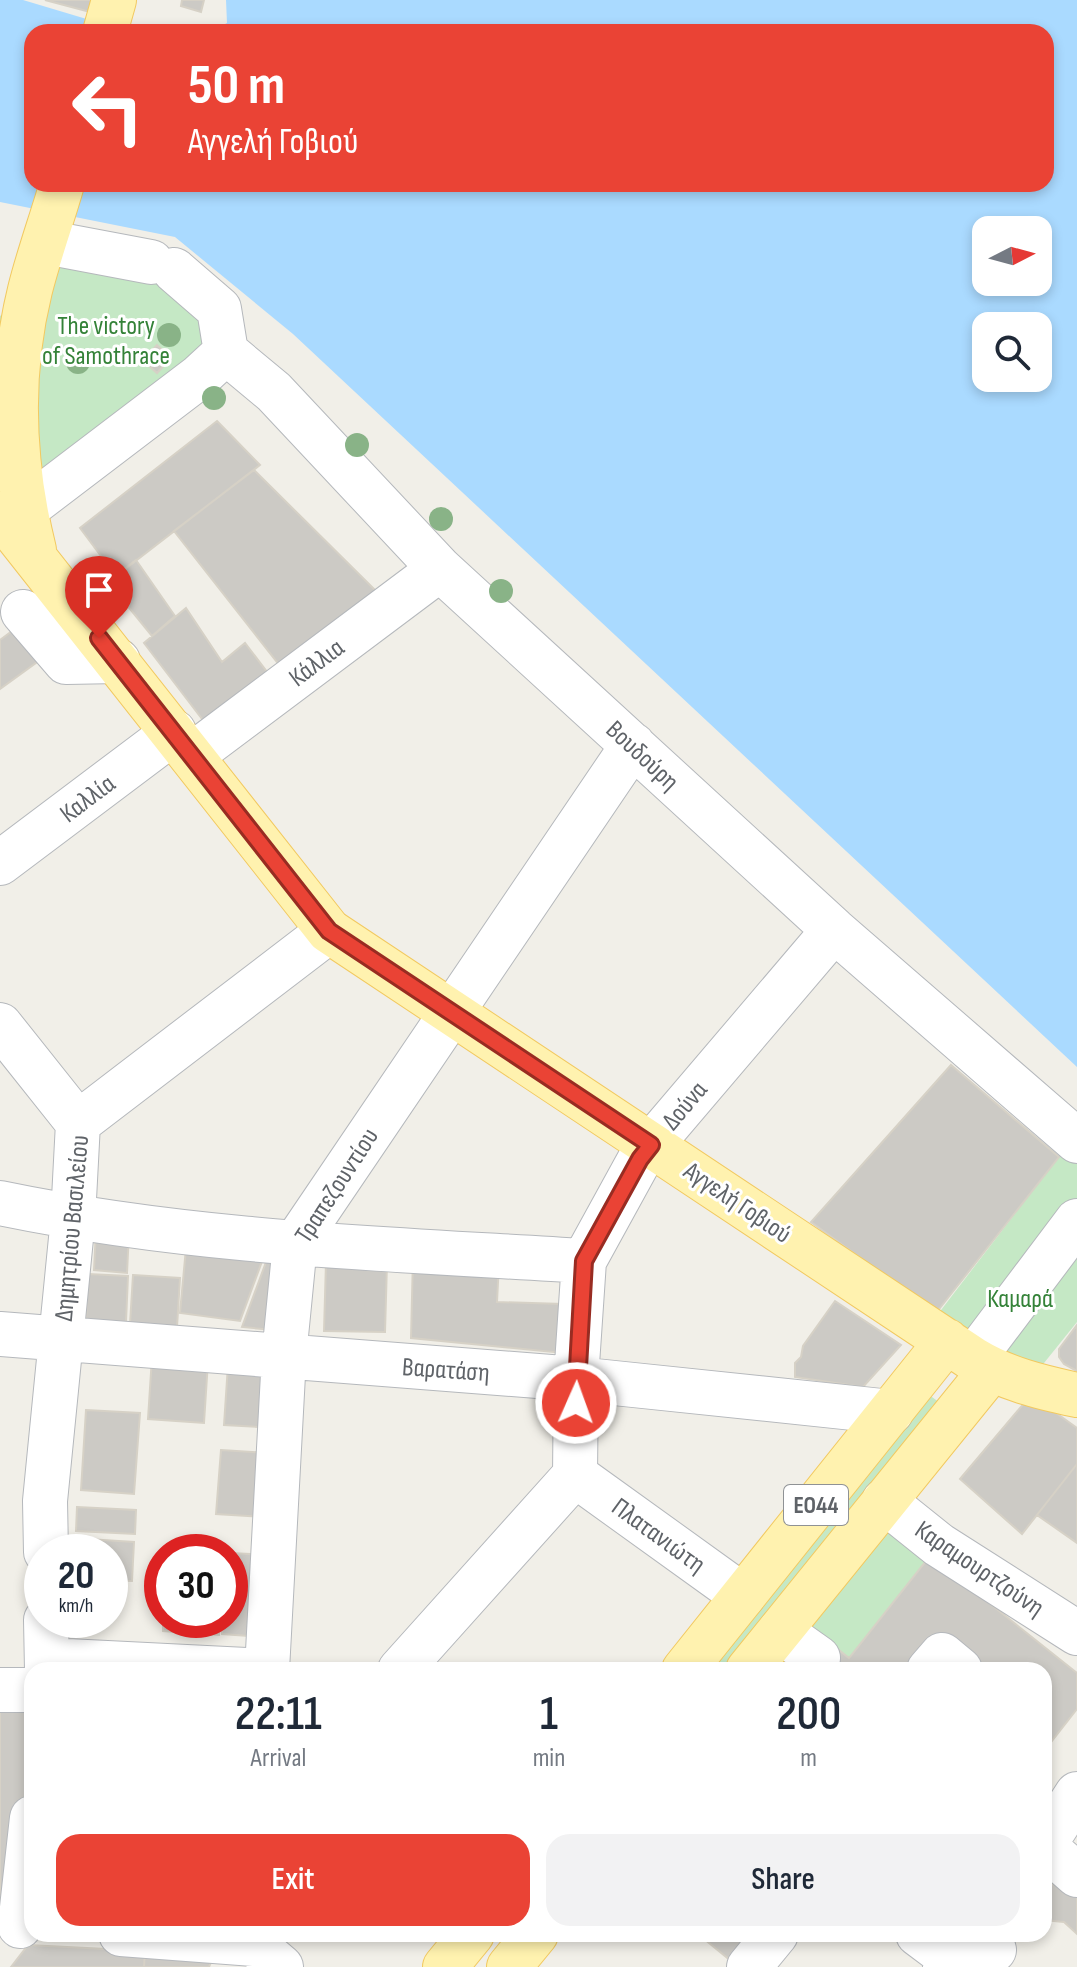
<!DOCTYPE html>
<html lang="en">
<head>
<meta charset="utf-8">
<style>
  body { margin:0; font-family:"Sofia Sans Condensed",sans-serif; background:#f2f2f3; color:#1f2937; height:100vh; display:flex; flex-direction:column; font-size:30px; white-space:nowrap }
  * { box-sizing:border-box; margin:0 }
  p { font-size:26px; color:#747a83 }
  .icon { flex:none; width:44px; height:44px; fill:none; stroke:currentColor; stroke-width:2; stroke-linecap:round; stroke-linejoin:round }
  .map { position:relative; flex:1; overflow:hidden }
  .details { position:absolute; left:24px; top:1662px; width:1028px; height:280px; display:flex; flex-direction:column; background:#fff; border-radius:24px; box-shadow:0 4px 12px #0003 }
  .details>* { flex:none }
  .banner { position:absolute; left:24px; top:24px; width:1030px; height:168px; border-radius:24px; box-shadow:0 4px 12px #0003; background:#ea4335; color:#fff; overflow:hidden }
  .needle { width:52px; rotate:84deg }
  .controls { position:absolute; left:972px; top:216px; display:grid; gap:16px }
  .controls a { display:grid; place-items:center; width:80px; height:80px; border-radius:16px; background:#fff; box-shadow:0 4px 12px #0003; font-size:40px }
  .speed { position:absolute; left:24px; top:1534px; display:flex; gap:16px; font-size:40px; font-weight:700; text-align:center }
  .speed>* { display:grid; place-content:center; width:104px; height:104px; border-radius:50%; background:#fff; box-shadow:0 4px 12px #0003; line-height:1 }
  .speed small { font-size:20px; font-weight:400 }
  .speed .limit { border:12px solid #d22; background:#fff; color:#111 }
  .pin { position:absolute; display:grid; place-items:center; width:68px; height:68px; color:#fff; margin:-82px -34px; border-radius:50% 50% 50% 0; rotate:-45deg; box-shadow:0 0 8px #0007 }
  .pin .icon { rotate:45deg }
  .me { position:absolute; width:88px; margin:-44px; rotate:2deg; stroke-linejoin:round; filter:drop-shadow(0 0 6px #0008) }
  .turn { display:flex; align-items:center; gap:28px; height:168px; padding:0 32px; font-size:36px }
  .turn .icon { width:104px; height:104px; stroke-width:2.5 }
  .turn b { display:block; font-size:56px; line-height:68px }
  .eta { display:flex; justify-content:space-evenly; align-items:center; height:136px; text-align:center }
  .eta b { font-size:48px; font-weight:600; line-height:56px }
  .primary-button { display:flex; gap:16px; margin-top:auto; padding:16px 32px }
  .primary-button a { flex:1; height:92px; border-radius:24px; background:#ea4335; color:#fff; font-size:32px; font-weight:600; line-height:92px; text-align:center }
  .primary-button a+a { background:#f2f2f3; color:#1f2937 }
  .map>svg:first-child { display:block }
  .green { fill:#c5e8c5 }
  .water { fill:#aadaff; fill-rule:evenodd }
  .building { fill:#cccac5; stroke:#d6d1c6; stroke-width:2 }
  .lines { fill:none; stroke-linecap:round; stroke-linejoin:round }
  .minor-casing { stroke:#b5b8bc; stroke-width:46 }
  .major-casing { stroke:#f2c960; stroke-width:46 }
  .minor { stroke:#fff; stroke-width:44 }
  .major { stroke:#fff2af; stroke-width:44 }
  .tree { fill:#89b387 }
  .route-casing { stroke:#982c22; stroke-width:20 }
  .route { stroke:#ea4335; stroke-width:14 }
  .labels { text-anchor:middle; stroke-width:6; stroke-linejoin:round; paint-order:stroke }
  .shield { fill:#fff; stroke:#8f9295; stroke-width:2 }
  .shield-label { font-size:24px; font-weight:bold; fill:#5f6368 }
  .park-label { font-size:26px; fill:#348238; stroke:#fff }
  .street-label { font-size:26px; fill:#5f6368; stroke:#fff }
</style>
</head>
<body>
<div class="map">
<svg width="1077" height="1967" viewBox="0 0 1077 1967">
  <rect width="100%" height="100%" fill="#f1efe8"/>
  <!-- green -->
  <path class="green" d="M45,242L151,262L226,352L0,514V316L17,304Z
    M1073,1138L1077,1142V1322L1040,1368L1005,1354L938,1314Z
    M913,1383L955,1414L885,1501L930,1556L849,1658L808,1670H683Z"/>
  <!-- water -->
  <path class="water" d="M0,0H23L130,32H32V184H1046V32H210L227,23L226,0H1077V1067L293,334L175,237L0,202ZM986,230H1038V282H986ZM986,326H1038V378H986Z"/>
  <!-- building -->
  <path class="building" d="M45,0H98L94,13Z
    M182,0H204L201,12L181,6Z
    M157,345L171,358L157,373L143,361Z
    M217,421L260,465L116,576L80,528Z
    M254,470L377,592L284,671L174,531Z
    M136,560L175,616L152,636L108,582Z
    M186,608L222,662L245,643L271,677L209,728L144,643Z
    M35,614L58,647L0,689V640Z
    M951,1065L1059,1157L936,1313L811,1222Z
    M96,1230L129,1232L127,1273L94,1270Z
    M186,1248L264,1256L240,1321L180,1313Z
    M269,1254L290,1260L284,1331L242,1327Z
    M413,1257L499,1263L497,1302L563,1304V1353L411,1338Z
    M326,1262L387,1263L385,1332L324,1331Z
    M88,1274L128,1276L126,1322L86,1320Z
    M133,1275L180,1278L177,1327L130,1324Z
    M835,1301L901,1345L863,1387L795,1377V1363L801,1357L803,1346Z
    M1077,1325V1371L1064,1364L1059,1357V1349Z
    M152,1357L208,1361L204,1423L148,1419Z
    M228,1365L279,1368L276,1428L224,1425Z
    M1031,1395L1077,1428V1464L1022,1534L960,1479Z
    M86,1410L140,1413L134,1494L81,1490Z
    M221,1450L269,1453L266,1517L216,1514Z
    M1077,1464V1543L1037,1515Z
    M77,1507L136,1510L135,1534L76,1531Z
    M71,1538L134,1542L132,1581L110,1580V1552H71Z
    M230,1553L268,1555L263,1637L222,1634V1620H230Z
    M930,1556L1077,1673V1709L1044,1751V1670H808L830,1643L849,1658Z
    M163,1620H220L219,1635L163,1631Z
    M32,1699L21,1883L0,1911V1700Z
    M1060,1872L1077,1888V1934L1064,1922L1044,1920V1897Z
    M698,1934H761L736,1965Z
    M28,1945L145,1951L144,1967H11Z
    M145,1951L215,1953L209,1967H144Z"/>
  <g class="lines">
    <!-- minor casing -->
    <g class="minor-casing">
      <path id="minor" d="M45,242L151,262
        M174,270L219,309L226,352
        M24,510L200,376L226,352L274,392L440,569L834,930L1077,1141
        M23,612L66,662L118,661
        M192,755L440,569
        M0,863L174,732
        M0,1025L78,1123
        M0,1203C192,1243 389,1249 584,1261
        M0,1334L576,1379L891,1412
        M973,1359L1077,1221
        M575,1475L743,1596
        M884,1501L939,1545L1077,1633
        M46,1552L45,1501L73,1218L78,1123L329,931
        M46,1620L47,1670
        M780,1631L818,1658
        M47,1660L246,1670
        M267,1670L284,1356L295,1244L633,745
        M400,1670L575,1475L576,1379L584,1261L640,1159L651,1145L834,930
        M929,1670L942,1655L960,1670
        M0,1690H32
        M1044,1845L1077,1794
        M1044,1846L1077,1875
        M20,1926L32,1818
        M121,1934L254,1944L281,1967
        M918,1934L950,1958
        M749,1967L776,1934
        M945,1967L950,1958L994,1950"/>
    </g>
    <!-- major casing -->
    <g class="major-casing">
      <path id="major" d="M105,32L114,0
        M0,514L329,931L973,1359C1006,1379 1040,1387 1077,1395
        M34,550C13,465 9,375 30,290C39,254 52,219 62,184
        M684,1670L947,1341
        M748,1670L991,1370
        M445,1967L472,1934
        M509,1967L536,1934"/>
    </g>
    <!-- minor -->
    <use href="#minor" class="minor"/>
    <!-- major -->
    <use href="#major" class="major"/>
  </g>
  <!-- trees -->
  <g class="tree">
    <circle cx="169" cy="335" r="12"/>
    <circle cx="78" cy="362" r="12"/>
    <circle cx="214" cy="398" r="12"/>
    <circle cx="357" cy="445" r="12"/>
    <circle cx="441" cy="519" r="12"/>
    <circle cx="501" cy="591" r="12"/>
  </g>
  <g class="lines">
    <!-- route casing -->
    <g class="route-casing">
      <path id="route" d="M99,638L329,931L651,1145L640,1159L584,1261L576,1403"/>
    </g>
    <!-- route -->
    <use href="#route" class="route"/>
  </g>
  <g class="labels">
    <!-- shield labels -->
    <rect class="shield" x="784" y="1485" width="64" height="40" rx="6"/>
    <g class="shield-label">
      <text x="816" y="1513">ΕΟ44</text>
    </g>
    <!-- park labels -->
    <g class="park-label">
      <text x="106" y="334">The victory<tspan x="106" dy="30">of Samothrace</tspan></text>
      <text x="1020" y="1307">Καμαρά</text>
    </g>
    <!-- street labels -->
    <g class="street-label">
      <text transform="translate(316 662) rotate(-37)" y="9">Κάλλια</text>
      <text transform="translate(643 755) rotate(43)" y="9">Βουδούρη</text>
      <text transform="translate(87 798) rotate(-37)" y="9">Καλλία</text>
      <text transform="translate(684 1105) rotate(-50)" y="9">Δούνα</text>
      <text transform="translate(336 1185) rotate(-57)" y="9">Τραπεζουντίου</text>
      <text transform="translate(738 1202) rotate(34)" y="9">Αγγελή Γοβιού</text>
      <text transform="translate(71 1228) rotate(-85)" y="9">Δημητρίου Βασιλείου</text>
      <text transform="translate(446 1369) rotate(4)" y="9">Βαρατάση</text>
      <text transform="translate(659 1535) rotate(36)" y="9">Πλατανιώτη</text>
      <text transform="translate(980 1568) rotate(34)" y="9">Καραμουρτζούνη</text>
    </g>
  </g>
</svg>
<div class="controls">
<a><svg class="needle" viewBox="-14 -14 28 28"><path d="M0-13l5 13h-10z" fill="#e53935"/><path d="M0 13l5-13h-10z" fill="#747a83"/></svg></a>
<a><svg class="icon" aria-label="search" viewBox="0 0 24 24"><circle cx="10" cy="10" r="6"/><path d="M15 15l6 6"/></svg></a>
</div>
<div class="speed"><div>20<small>km/h</small></div><div class="limit">30</div></div>
<div class="pin" style="left:99px;top:638px;background:#d93025"><svg class="icon" aria-label="arrive" viewBox="0 0 24 24"><path d="M6 21V4h12l-3 4 3 4H6"/></svg></div>
<svg class="me" style="left:576px;top:1403px" viewBox="-20 -20 40 40"><circle r="17" fill="#ea4335" stroke="#fff" stroke-width="3"/><path d="M0-11L8 9 0 5-8 9z" fill="#fff"/></svg>
<div class="banner">
<div class="turn"><svg class="icon" aria-label="left" viewBox="0 0 24 24"><path d="M17 20v-9H6M10 6l-5 5 5 5"/></svg><div><b>50 m</b>Αγγελή Γοβιού</div></div>
</div>
<section class="details">
<div class="eta">
<div><b>22:11</b><p>Arrival</p></div>
<div><b>1</b><p>min</p></div>
<div><b>200</b><p>m</p></div>
</div>
<div class="primary-button"><a>Exit</a><a>Share</a></div>
</section>
</div>
</body>
</html>
